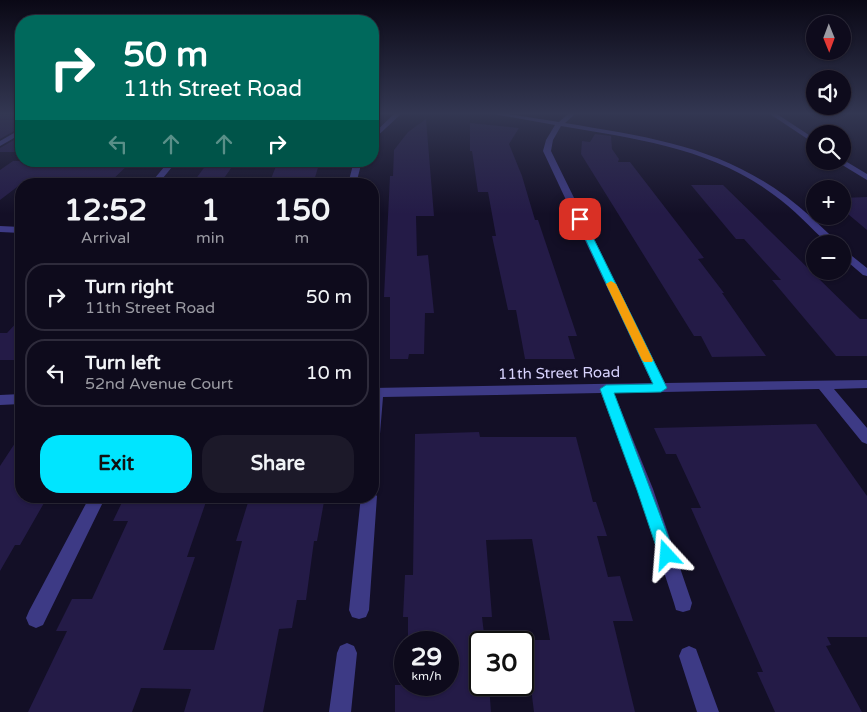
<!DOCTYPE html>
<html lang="en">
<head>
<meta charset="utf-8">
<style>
  body { margin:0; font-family:"Varela Round",sans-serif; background:#1c1929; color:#f1f3f6; height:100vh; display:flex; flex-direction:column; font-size:19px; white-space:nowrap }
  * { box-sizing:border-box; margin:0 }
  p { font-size:16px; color:#9b9ba3 }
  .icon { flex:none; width:28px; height:28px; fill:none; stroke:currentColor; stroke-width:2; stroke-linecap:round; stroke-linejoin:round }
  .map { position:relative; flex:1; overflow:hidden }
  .panel { position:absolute; left:15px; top:178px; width:364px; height:325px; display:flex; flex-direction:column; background:#0e0b1c; border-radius:20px; box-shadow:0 1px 4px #0004,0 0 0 1px #2e2b3b }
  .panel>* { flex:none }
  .guide { position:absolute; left:15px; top:15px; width:364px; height:152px; border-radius:20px; box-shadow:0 1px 4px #0004,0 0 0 1px #2e2b3b; background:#00695c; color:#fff; overflow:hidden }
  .needle { width:32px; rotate:179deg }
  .tools { position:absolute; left:806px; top:15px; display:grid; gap:10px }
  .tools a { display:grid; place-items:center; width:45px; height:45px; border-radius:50%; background:#0e0b1c; box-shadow:0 1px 4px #0004,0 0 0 1px #2e2b3b; font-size:25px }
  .speed { position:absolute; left:394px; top:631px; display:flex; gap:10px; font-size:25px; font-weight:700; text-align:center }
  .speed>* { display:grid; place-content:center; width:65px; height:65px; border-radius:50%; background:#0e0b1c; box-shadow:0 1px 4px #0004,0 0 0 1px #2e2b3b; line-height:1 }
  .speed small { font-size:12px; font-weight:400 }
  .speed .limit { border:2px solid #111; border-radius:8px; background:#fff; color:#111 }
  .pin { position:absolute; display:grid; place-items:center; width:42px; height:42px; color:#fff; margin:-21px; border-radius:10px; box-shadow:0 2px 8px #0006 }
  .me { position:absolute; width:55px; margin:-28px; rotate:341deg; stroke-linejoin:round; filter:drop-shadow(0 0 4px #0008) }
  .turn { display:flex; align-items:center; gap:18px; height:105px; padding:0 25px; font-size:22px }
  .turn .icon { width:65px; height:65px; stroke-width:2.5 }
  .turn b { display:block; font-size:35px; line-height:42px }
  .lanes { display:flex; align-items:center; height:48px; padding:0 25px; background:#0003; justify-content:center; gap:25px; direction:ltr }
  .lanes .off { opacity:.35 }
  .eta { display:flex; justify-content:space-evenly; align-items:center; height:85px; text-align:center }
  .eta b { font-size:30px; font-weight:700; line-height:35px }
  .primary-button { display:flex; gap:10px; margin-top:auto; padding:10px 25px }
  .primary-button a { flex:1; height:58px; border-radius:20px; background:#00e5ff; color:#111; font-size:20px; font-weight:700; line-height:58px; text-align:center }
  .primary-button a+a { background:#1c1929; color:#f1f3f6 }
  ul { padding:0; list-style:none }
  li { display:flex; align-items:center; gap:15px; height:68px; margin:0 10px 8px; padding:0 15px; border:2px solid #2e2b3b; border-radius:20px }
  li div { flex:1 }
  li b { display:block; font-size:19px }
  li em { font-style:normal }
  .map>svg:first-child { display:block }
  .building { fill:#241b47 }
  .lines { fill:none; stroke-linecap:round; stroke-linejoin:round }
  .service { fill:#3d3a85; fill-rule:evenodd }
  .minor { fill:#3d3a85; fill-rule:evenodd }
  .route { fill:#00e5ff; stroke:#0095a6 }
  .slow { fill:#f59e0b }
  .labels { text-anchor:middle; stroke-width:5; stroke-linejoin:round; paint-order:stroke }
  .street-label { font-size:15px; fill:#d9d4ff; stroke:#130f26 }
</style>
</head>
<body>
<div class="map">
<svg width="867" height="712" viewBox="0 0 867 712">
  <rect width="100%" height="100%" fill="#130f26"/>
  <!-- building -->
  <path class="building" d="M0,114H21V127L0,139Z
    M426,119L434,216H416L417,256L428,255L434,313H425L424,354H409L408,359H390V297H384L390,176H393L394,150L408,132Z
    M470,123L519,128L509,144L522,176L535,220H538L577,336H568L575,359H525L516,310H508L492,236H496L488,192H478L472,151H470Z
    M595,134L611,136L612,149L619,159L618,162H630L704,258L698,259L724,293H722L766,356L712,357L701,336H694L581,154L582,141L590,142Z
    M21,136V152H0V148Z
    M13,161H132L108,184H21L0,200V170Z
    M209,161H236L220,184H192Z
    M278,161H320L313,184H269Z
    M691,185H723L860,319H867V356H836L772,280H781L744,239H736Z
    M867,197V230L842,209V198Z
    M21,318V360H0V333H7Z
    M816,424L867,496V637H827L831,645L826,646L862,712H775L757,672H763L691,508H701L676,454H666L654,428Z
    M479,432L480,437H576L593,502H596L607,536H597L608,577L620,576L633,621H613L635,712H534L525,640H550L532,539L486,540L492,617H482L485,642H480V685H489L491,712H395V685H448V642H408V617H403L405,575H413L415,434Z
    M21,434V496H48L20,545H15L0,571V466Z
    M125,496H208L187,557H195L163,650H214L242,541H236L250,496H325L317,541H314L306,600H297L292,628L279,629L263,712H184L191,689L141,688L132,712H28L67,631H56L72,599H92L128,521H113Z"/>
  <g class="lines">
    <!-- service -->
    <path class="service" d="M770,114H777L815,139V144Z
      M842,159L867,174V180L839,163L838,161H842Z"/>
    <!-- minor -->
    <path class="minor" d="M394,114H401L372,141V135Z
      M494,114H508L559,122L568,114H575L565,123C661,139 736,149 811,217C820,226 830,234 839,244H828C810,227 794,209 774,195C712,148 636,139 561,126L553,140L551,151L665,383L867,380V388L834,389L867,428V444L862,442L819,389L614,393L653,489L692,603L690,610L683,612L676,610L674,603L637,489L601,393L383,397L379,446L377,450L372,452V388L652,383L543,151L546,140L555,125Z
      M21,129V134L0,146V141Z
      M169,161H177L158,184H150Z
      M354,161H362L356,184H348Z
      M0,226L21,227V233L0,232Z
      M842,248L867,268V276L863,275L842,257Z
      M21,394V404L0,405V395Z
      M372,491L377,496L369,610L366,617L359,619L352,617L349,610L361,496H372Z
      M90,496H106L43,625L36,628L29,625L26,618L29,611Z
      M347,643L354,646L357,653L351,712H329L337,653L340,646Z
      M689,646L696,649L719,712H697L679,656L682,649Z"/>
  </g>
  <!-- sky -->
  <linearGradient id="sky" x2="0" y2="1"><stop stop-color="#0a0815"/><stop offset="0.53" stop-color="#333752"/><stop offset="1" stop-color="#333752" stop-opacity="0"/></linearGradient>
  <rect width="867" height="214" fill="url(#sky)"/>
  <!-- route -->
  <path class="route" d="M577,217L584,219L667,388L661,392L614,393L675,555L672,560L667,562L661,560L659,555L637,490L600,389L606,385L653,384L576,219Z"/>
  <!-- slow -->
  <path class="slow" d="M611,281L616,284L653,360L652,362H644L642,360L606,284Z"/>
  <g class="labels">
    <!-- street labels -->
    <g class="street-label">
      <text transform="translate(559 373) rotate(-1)" y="5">11th Street Road</text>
    </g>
  </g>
</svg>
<div class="tools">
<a><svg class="needle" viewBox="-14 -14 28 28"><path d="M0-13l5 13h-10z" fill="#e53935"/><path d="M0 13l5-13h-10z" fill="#9b9ba3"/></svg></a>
<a><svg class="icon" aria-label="sound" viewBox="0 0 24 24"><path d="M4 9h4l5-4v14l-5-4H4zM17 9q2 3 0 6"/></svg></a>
<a><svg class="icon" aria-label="search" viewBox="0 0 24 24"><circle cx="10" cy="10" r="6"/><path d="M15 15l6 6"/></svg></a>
<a>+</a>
<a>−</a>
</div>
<div class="speed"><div>29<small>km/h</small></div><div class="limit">30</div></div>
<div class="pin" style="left:580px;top:219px;background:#d93025"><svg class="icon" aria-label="arrive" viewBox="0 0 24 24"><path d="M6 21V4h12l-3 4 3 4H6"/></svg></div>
<svg class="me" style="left:667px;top:555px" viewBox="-20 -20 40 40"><path d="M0-17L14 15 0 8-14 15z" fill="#00e5ff" stroke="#fff" stroke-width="4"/></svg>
<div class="guide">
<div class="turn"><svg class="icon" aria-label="right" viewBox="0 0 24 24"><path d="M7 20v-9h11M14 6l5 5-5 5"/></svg><div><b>50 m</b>11th Street Road</div></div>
<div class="lanes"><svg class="icon off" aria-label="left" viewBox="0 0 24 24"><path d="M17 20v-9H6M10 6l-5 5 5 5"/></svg><svg class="icon off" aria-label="ahead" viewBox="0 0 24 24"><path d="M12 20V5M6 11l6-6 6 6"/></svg><svg class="icon off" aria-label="ahead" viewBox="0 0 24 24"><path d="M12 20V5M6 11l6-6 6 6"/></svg><svg class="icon" aria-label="right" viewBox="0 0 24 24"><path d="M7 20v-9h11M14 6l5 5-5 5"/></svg></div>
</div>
<section class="panel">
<div class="eta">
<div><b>12:52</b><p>Arrival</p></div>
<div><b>1</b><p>min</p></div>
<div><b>150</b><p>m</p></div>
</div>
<ul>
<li><svg class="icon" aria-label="right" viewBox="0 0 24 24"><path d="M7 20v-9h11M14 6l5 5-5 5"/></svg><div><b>Turn right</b><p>11th Street Road</p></div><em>50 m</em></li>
<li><svg class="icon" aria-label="left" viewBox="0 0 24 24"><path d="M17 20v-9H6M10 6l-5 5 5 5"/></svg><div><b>Turn left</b><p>52nd Avenue Court</p></div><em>10 m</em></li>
</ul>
<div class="primary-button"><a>Exit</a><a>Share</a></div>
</section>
</div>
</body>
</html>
